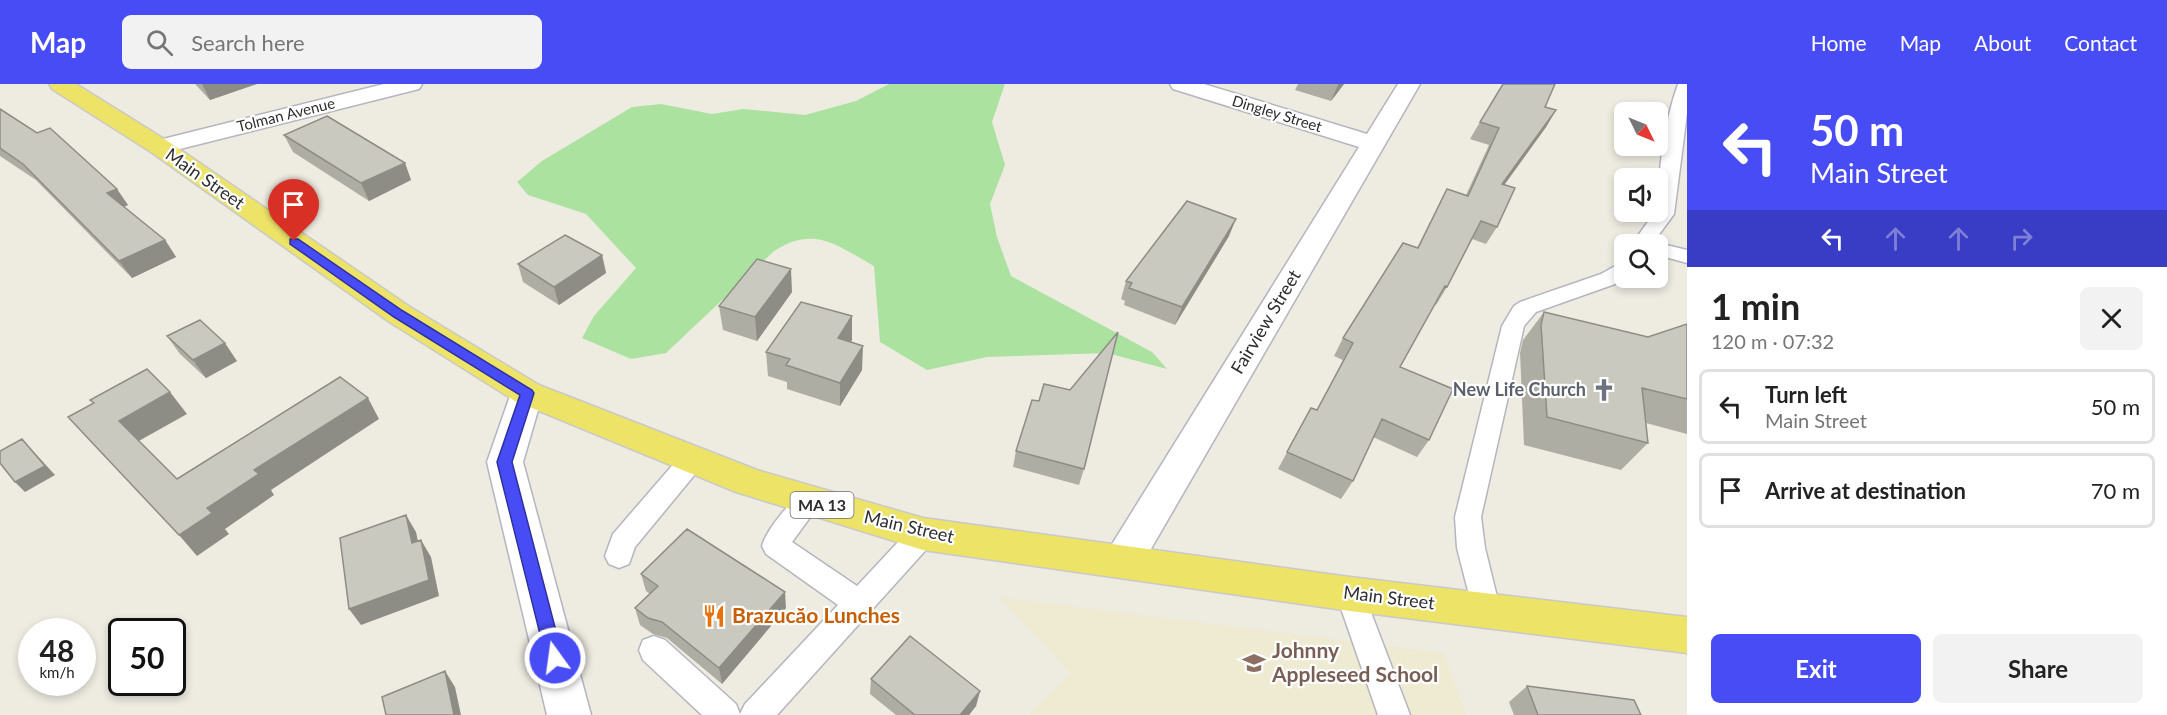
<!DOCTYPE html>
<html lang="en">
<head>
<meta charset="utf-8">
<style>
  body { margin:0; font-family:Lato,sans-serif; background:#f2f2f2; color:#222; height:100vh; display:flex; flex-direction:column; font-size:22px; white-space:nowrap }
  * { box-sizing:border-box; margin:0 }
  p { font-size:20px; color:#767676 }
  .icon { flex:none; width:33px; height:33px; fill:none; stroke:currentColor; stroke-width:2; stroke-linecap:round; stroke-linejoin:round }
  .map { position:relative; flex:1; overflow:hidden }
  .panel { display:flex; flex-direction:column; background:#fff; width:480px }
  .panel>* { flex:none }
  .guide { background:#484cf5; color:#fff; overflow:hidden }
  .needle { width:39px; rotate:133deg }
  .buttons { position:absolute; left:1614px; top:18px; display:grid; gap:12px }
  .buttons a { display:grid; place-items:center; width:54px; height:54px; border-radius:9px; background:#fff; box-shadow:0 3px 9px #0003; font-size:30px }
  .speed { position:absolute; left:18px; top:534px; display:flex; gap:12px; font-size:30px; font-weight:700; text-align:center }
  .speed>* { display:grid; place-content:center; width:78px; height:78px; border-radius:50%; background:#fff; box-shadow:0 3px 9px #0003; line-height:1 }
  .speed small { font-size:15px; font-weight:400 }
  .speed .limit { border:3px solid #111; border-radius:9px; background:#fff; color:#111 }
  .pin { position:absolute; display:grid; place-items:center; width:51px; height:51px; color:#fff; margin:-62px -26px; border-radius:50% 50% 50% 0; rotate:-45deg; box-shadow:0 0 6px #0007 }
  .pin .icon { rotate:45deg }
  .me { position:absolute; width:66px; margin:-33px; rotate:346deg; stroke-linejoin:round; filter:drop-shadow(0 0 4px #0008) }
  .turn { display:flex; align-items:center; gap:21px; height:126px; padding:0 24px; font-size:27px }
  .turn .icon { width:78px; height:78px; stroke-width:2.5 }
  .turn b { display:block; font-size:42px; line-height:51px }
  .lanes { display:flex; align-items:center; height:57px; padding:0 24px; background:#0003; justify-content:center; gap:30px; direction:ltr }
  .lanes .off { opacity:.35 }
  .round { display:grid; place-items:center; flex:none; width:63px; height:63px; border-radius:9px; background:#f2f2f2 }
  .overview { display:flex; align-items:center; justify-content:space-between; height:102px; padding:0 24px }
  h1 { font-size:36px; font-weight:700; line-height:45px }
  .action { display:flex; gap:12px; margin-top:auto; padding:12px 24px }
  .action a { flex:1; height:69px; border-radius:9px; background:#484cf5; color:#fff; font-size:24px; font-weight:700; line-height:69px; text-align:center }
  .action a+a { background:#f2f2f2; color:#222 }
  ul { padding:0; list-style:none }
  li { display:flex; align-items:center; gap:18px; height:75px; margin:0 12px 9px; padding:0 12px; border:3px solid #e0e0e0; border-radius:9px }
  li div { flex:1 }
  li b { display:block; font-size:22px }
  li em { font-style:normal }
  header { display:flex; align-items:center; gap:36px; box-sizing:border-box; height:84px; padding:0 30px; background:#484cf5; color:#fff }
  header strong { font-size:28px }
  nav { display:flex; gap:33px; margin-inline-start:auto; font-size:21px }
  .search { width:420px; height:54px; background:#f2f2f2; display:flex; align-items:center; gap:15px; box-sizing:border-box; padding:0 21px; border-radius:9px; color:#767676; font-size:22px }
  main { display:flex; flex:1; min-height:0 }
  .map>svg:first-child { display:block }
  .education { fill:#efead2 }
  .green { fill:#ace2a0 }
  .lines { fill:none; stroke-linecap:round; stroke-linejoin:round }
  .lane-casing { stroke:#b4b5c0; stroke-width:3 }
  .street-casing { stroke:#b4b5c0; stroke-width:3 }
  .secondary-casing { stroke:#b4b5c0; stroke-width:3 }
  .primary-casing { stroke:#c9c9c9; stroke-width:3 }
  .lane { fill:#fff; fill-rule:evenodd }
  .street { fill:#fff; fill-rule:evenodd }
  .secondary { fill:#fff; fill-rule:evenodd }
  .primary { fill:#ede367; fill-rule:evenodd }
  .wall { fill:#aeada4 }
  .shaded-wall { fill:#8d8d86 }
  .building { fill:#cac9bf; stroke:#8d8d86; stroke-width:1.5 }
  .route { fill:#484cf5; stroke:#2f319f; stroke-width:1.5 }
  .labels { text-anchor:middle; stroke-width:4.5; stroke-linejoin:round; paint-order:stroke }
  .far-street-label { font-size:15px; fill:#2e2e2e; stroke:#fff }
  .shield { fill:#fff; stroke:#6d6d6d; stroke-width:1.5 }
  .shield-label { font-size:16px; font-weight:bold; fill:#2e2e2e }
  .street-label { font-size:18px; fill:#2e2e2e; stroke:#fff }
  .worship-label { font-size:18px; font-weight:bold; fill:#5b616d; stroke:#fff; text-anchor:end }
  .near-food-label { font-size:21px; font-weight:bold; fill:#c56008; stroke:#fff; text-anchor:start }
  .near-education-label { font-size:21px; font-weight:bold; fill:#785e54; stroke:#fff; text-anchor:start }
</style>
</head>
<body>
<header>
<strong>Map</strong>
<div class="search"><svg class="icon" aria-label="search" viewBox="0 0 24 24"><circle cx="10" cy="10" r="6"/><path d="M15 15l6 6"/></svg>Search here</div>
<nav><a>Home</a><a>Map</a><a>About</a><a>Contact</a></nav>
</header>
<main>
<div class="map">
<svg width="1687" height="631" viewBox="0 0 1687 631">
  <rect width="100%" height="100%" fill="#eeebe1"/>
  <!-- education -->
  <path class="education" d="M999,513L1444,569L1466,631H1029L1070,589Z"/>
  <!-- green -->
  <path class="green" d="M889,0H1005L992,38L1005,81L990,120L997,153L1011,192L1152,268L1167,285L1107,269L987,273L927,286L880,258L874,182C836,161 815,141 774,167L666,269L631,275L582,254L594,232L636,184L586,130L528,111L517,98L542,77L632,23L661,20L712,30L743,25L805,31L856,17Z"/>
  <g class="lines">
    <!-- lane casing -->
    <g class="lane-casing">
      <path id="lane" d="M1678,0H1687V29L1674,130L1652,160L1658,159L1687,166V179L1658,171V160H1632L1655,128H1658C1658,87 1664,39 1678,0Z
        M1624,177V193L1615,200L1536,228L1524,242L1481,433L1485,464L1500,525L1495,534L1485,538L1475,534L1457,464L1455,433L1502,242L1514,222L1520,218L1601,190Z
        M692,366L701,369L705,376L701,383L635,463L629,480L619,484L609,480L605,472L613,450L683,369Z
        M809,406L818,409L822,417L792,458L857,502L913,442L923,439L933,442L937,450L933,458L777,631H702L643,576L639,566L643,556L654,552L665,556L736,620L740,630L745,620L838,521L766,470L762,462C766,446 794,411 809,406Z
        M1350,497L1360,501L1364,510L1410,631H1378L1336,510L1340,501Z"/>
    </g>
    <!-- street casing -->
    <g class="street-casing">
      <path id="street" d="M1170,0H1204L1367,50L1398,0H1420L1137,489L1123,493L1109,489L1104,477L1109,465L1359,63L1173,5Z"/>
    </g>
    <!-- secondary casing -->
    <g class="secondary-casing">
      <path id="secondary" d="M384,0H422L419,5L160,70L151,68L148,63L151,58Z
        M527,297L539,301L543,309L523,378L591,631H547L487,378L511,309L515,301Z"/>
    </g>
    <!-- primary casing -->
    <g class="primary-casing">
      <path id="primary" d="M49,0H76L169,58L410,223L539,301L757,386L923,434L1350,493L1687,533V569L1350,527L923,466L736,408L515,317L388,237L151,68L52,5Z"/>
    </g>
    <!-- lane -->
    <use href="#lane" class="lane"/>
    <!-- street -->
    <use href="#street" class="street"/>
    <!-- secondary -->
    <use href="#secondary" class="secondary"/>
    <!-- primary -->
    <use href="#primary" class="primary"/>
  </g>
  <!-- wall -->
  <path class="wall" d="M195,0H257L210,16Z
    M1298,0H1344L1331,17L1295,6Z
    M1545,23L1556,26L1546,43L1504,101L1497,143L1486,160L1472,155L1447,203L1436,221L1435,220L1400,283L1429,356L1417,373L1373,353L1353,397L1341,415L1278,385L1311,324L1317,326L1343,276L1334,272L1343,254L1417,164L1447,105L1466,111L1489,61L1470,55L1480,38Z
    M0,25L128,121L124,123L165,156L176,173L132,194L36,96L0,72Z
    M284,51L405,79L411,96L369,117L293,68Z
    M1229,152L1175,241L1124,221L1125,217L1121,215L1126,197Z
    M602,171L606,189L559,221L523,198L518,180Z
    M792,208L757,257L723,246L719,222Z
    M1544,228L1648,253L1687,240V350L1646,339L1648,359L1621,386L1524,361L1520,269L1523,256Z
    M852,232V256L850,258L862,286L840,322L787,305V298L768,292L766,268Z
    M167,252L237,277L206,294L180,270Z
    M1016,367L1084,385L1079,401L1013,383Z
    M641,490L786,524L722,600L667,554L653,550L640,541L635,524L650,510L646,507Z
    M871,595L980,607L976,622L969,631H896L870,610Z
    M1527,602L1641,631H1514L1509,618Z"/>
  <!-- shaded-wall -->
  <path class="shaded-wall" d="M202,0H257L210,16Z
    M1338,0H1344L1331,17L1338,1Z
    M1556,26L1546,43L1492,118L1502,100Z
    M405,79L411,96L369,117L361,99Z
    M117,105L128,121L118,125L107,109Z
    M1236,135L1229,152L1175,241L1182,223Z
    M165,156L176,173L132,194L119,177Z
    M602,171L606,189L559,221L554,203Z
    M791,185L792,208L757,257L755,233Z
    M852,232V256L838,278V254Z
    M225,259L237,277L206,294L193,276Z
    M863,262L862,286L840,322V299Z
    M170,308L187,330L137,358L119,337Z
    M368,314L379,335L271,406L274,411L225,445L229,450L197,472L179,451L207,424L254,386Z
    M22,355L55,391L25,408L15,398Z
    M406,431L416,448L422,476L412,459Z
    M421,456L431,473L439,512L361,541L349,525Z
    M785,508L786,524L722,600L719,584Z
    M445,587L455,603L461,631H454Z
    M980,607L976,622L969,631H960Z"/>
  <!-- building -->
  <path class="building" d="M1503,0H1555L1545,23L1556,26L1502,100L1515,104L1497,143L1481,137L1447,203L1445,202L1400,283L1453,305L1429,356L1382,335L1353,397L1287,368L1311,324L1317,326L1353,259L1343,254L1403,159L1418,164L1447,105L1468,112L1499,44L1480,38Z
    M0,25L37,49L50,44L117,105L107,109L165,156L119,177L23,80L0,64Z
    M327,32L405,79L361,99L284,51Z
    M1187,117L1236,135L1182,223L1129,204L1132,199L1126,197Z
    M565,151L602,171L554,203L518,180Z
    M757,175L791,185L755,233L719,222Z
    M801,218L852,232L838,254L863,262L840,299L786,281L790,275L766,268Z
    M1544,228L1648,253L1687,240V315L1642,304L1648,359L1547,333L1541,241Z
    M200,236L225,259L193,276L167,252Z
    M1118,248L1084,385L1016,367L1032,316L1039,317L1044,300L1070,306Z
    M147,285L170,308L119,337L177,395L340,293L368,314L254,386L259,390L207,424L212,429L179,451L68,333L94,319L90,316Z
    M22,355L45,382L15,398L0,379V367Z
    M406,431L412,459L421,456L429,496L349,525L340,454Z
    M687,445L785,508L719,584L662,538L648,534L635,524L658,502L641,490Z
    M910,552L980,607L960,631H915L871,595Z
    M445,587L454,631H386L382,613Z
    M1527,602L1634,616L1641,631H1538Z"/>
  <!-- route -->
  <path class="route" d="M290,155H298L403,227L532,306L534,309L512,378L563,574L561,580L555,582L549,580L546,574L497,378L520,311L394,233L290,160Z"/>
  <!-- icons -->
  <defs>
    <g id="church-bare" transform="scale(1.8)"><path d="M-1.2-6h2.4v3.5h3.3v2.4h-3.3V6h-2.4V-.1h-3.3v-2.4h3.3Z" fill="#6b7280" stroke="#fff" stroke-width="2.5" paint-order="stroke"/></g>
    <g id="restaurant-bare" transform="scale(1.8)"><path d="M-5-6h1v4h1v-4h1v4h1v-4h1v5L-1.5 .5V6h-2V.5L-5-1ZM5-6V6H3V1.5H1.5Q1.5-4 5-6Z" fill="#e8710a" stroke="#fff" stroke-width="2.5" paint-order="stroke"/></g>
    <g id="school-bare" transform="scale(1.8)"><path d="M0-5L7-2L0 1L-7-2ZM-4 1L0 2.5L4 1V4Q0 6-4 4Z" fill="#8d6e63" stroke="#fff" stroke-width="2.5" paint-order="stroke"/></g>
  </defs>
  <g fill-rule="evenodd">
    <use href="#church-bare" x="1604" y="306"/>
    <use href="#restaurant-bare" x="714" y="532"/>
    <use href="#school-bare" x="1254" y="579"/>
  </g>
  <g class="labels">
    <!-- far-street labels -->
    <g class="far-street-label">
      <text transform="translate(1277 30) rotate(17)" y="5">Dingley Street</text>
      <text transform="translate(286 31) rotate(-14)" y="5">Tolman Avenue</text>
    </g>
    <!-- shield labels -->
    <rect class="shield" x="790.5" y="408" width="63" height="26" rx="4.5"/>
    <g class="shield-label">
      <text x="822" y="427">MA 13</text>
    </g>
    <!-- street labels -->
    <g class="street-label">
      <text transform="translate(205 95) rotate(35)" y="6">Main Street</text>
      <text transform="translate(1266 238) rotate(-59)" y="6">Fairview Street</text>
      <text transform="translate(909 443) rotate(13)" y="6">Main Street</text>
      <text transform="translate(1389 514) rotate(7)" y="6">Main Street</text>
    </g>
    <!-- worship labels -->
    <g class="worship-label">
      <text x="1586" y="312">New Life Church</text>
    </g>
    <!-- near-food labels -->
    <g class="near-food-label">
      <text x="732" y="539">Brazucăo Lunches</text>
    </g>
    <!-- near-education labels -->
    <g class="near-education-label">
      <text x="1272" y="574">Johnny<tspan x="1272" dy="24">Appleseed School</tspan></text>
    </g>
  </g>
</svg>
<div class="buttons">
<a><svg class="needle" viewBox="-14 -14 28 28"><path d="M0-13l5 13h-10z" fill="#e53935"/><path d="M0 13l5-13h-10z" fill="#767676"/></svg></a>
<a><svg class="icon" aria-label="sound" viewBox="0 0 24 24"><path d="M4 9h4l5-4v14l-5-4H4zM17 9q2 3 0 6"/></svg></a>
<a><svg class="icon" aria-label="search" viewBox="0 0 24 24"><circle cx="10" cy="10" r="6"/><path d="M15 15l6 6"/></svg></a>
</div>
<div class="speed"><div>48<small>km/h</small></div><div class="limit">50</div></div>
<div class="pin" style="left:294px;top:157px;background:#d93025"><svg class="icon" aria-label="arrive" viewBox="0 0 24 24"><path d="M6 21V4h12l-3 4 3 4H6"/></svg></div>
<svg class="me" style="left:555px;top:574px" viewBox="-20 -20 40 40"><circle r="17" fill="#484cf5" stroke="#fff" stroke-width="3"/><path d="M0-11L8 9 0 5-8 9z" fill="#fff"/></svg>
</div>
<section class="panel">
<div class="guide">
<div class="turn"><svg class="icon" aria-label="left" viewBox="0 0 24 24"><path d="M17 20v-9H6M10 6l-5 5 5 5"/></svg><div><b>50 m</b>Main Street</div></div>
<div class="lanes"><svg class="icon" aria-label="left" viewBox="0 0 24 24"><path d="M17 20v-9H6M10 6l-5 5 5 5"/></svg><svg class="icon off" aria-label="ahead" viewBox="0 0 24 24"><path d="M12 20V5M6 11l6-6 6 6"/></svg><svg class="icon off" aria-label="ahead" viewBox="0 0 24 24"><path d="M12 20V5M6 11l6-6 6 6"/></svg><svg class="icon off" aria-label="right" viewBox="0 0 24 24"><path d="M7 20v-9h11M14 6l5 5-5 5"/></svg></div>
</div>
<div class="overview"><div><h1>1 min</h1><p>120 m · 07:32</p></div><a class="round"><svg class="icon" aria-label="close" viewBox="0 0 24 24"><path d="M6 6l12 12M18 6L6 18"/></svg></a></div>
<ul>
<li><svg class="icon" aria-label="left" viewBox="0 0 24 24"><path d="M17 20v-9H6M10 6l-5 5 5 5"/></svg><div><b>Turn left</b><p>Main Street</p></div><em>50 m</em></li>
<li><svg class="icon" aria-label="arrive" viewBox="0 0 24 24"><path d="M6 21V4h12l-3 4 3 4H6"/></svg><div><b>Arrive at destination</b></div><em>70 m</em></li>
</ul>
<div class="action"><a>Exit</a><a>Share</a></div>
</section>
</main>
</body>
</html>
